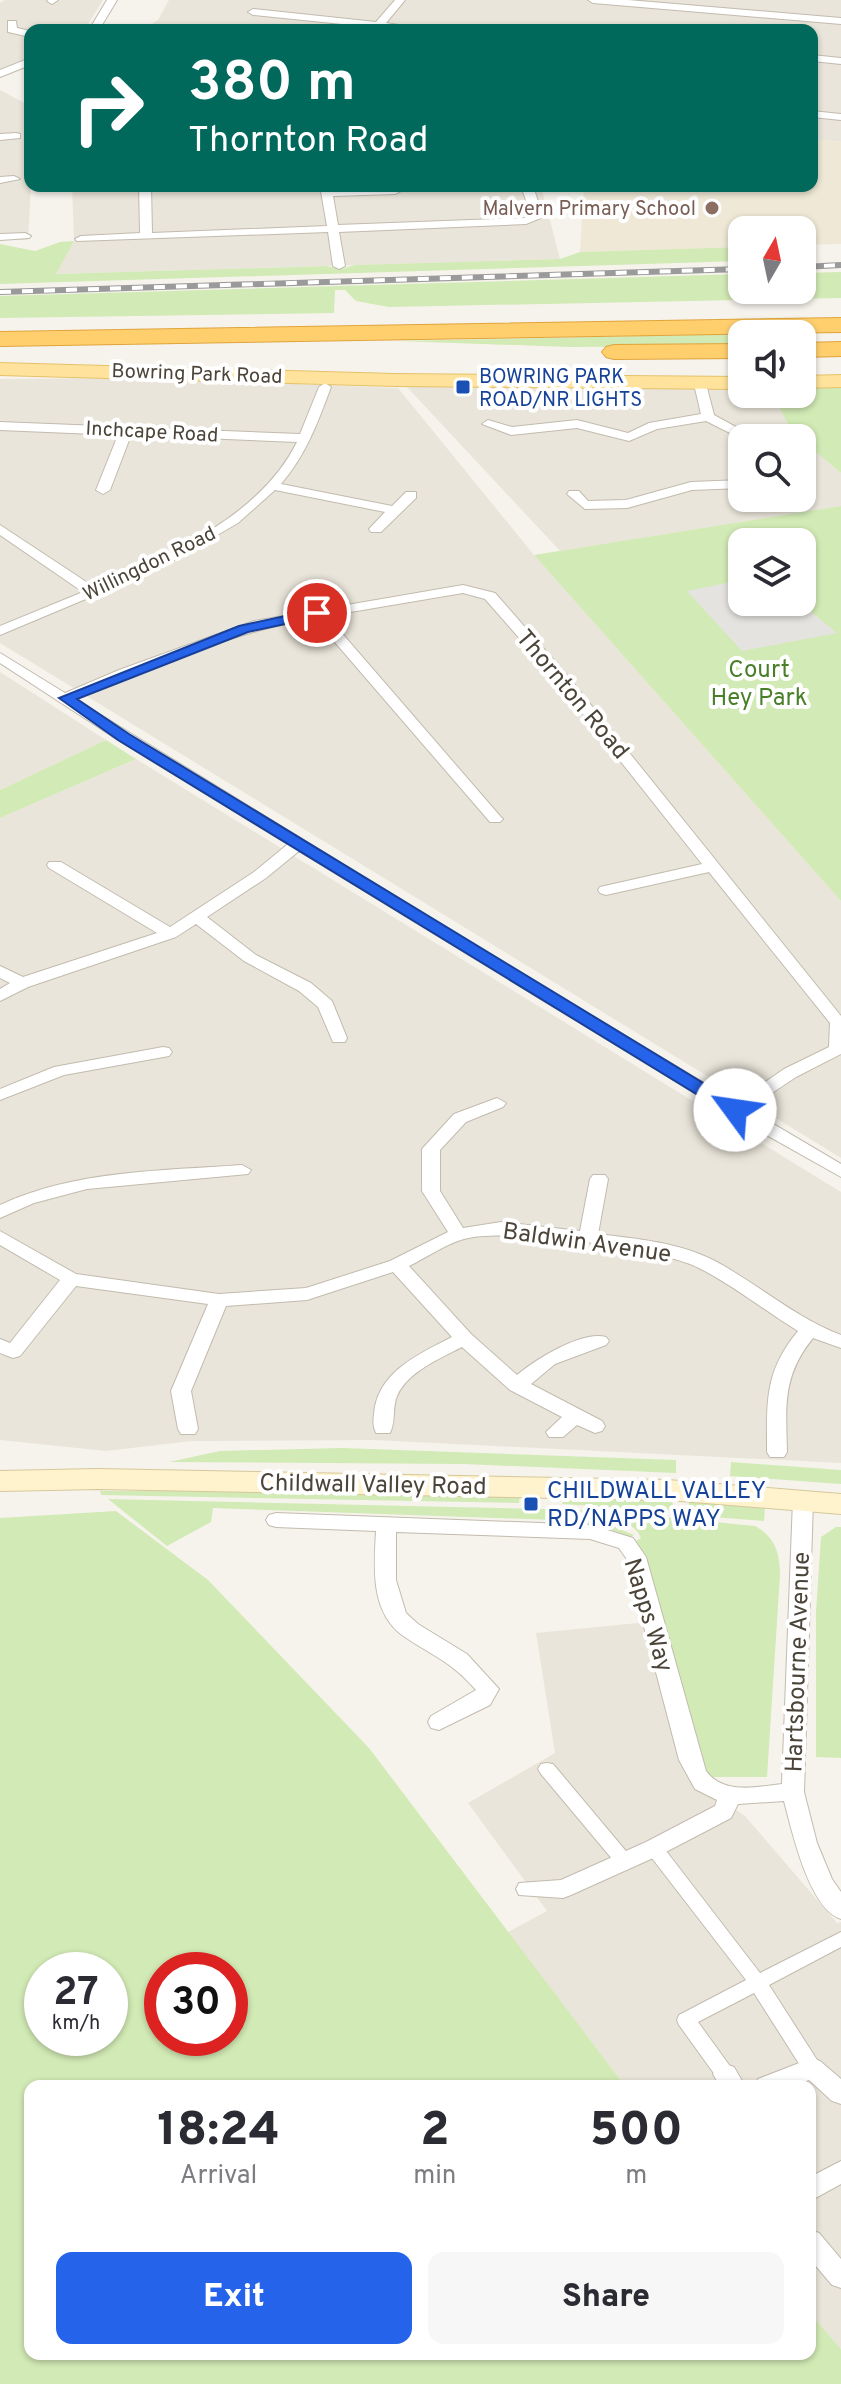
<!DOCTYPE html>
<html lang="en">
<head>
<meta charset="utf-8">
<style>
  body { margin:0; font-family:Overpass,sans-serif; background:#f7f7f7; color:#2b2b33; height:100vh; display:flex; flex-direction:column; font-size:30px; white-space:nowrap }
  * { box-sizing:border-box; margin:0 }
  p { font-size:26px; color:#7c7c81 }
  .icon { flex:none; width:44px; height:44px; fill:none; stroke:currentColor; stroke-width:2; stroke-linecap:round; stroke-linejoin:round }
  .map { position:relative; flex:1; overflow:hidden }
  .side { position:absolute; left:24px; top:2080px; width:792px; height:280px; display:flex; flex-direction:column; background:#fff; border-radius:16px; box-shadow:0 2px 6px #0004 }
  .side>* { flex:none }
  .banner { position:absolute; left:24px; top:24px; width:794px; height:168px; border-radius:16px; box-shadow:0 2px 6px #0004; background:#00695c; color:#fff; overflow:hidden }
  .needle { width:52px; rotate:9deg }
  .tools { position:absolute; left:728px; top:216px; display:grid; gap:16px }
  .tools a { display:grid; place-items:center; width:88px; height:88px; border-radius:16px; background:#fff; box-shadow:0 2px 6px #0004; font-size:40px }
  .speed { position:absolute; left:24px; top:1952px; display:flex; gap:16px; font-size:40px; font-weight:700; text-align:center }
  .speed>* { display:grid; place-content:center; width:104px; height:104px; border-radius:50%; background:#fff; box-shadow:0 2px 6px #0004; line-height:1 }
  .speed small { font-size:20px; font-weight:400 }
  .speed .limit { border:12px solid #d22; background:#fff; color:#111 }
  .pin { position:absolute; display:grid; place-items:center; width:68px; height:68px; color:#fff; margin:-34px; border:4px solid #fff; border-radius:50%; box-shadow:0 2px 8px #0007 }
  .me { position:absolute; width:88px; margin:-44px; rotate:301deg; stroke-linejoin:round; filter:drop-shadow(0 0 6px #0008) }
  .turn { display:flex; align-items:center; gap:28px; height:168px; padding:0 32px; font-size:36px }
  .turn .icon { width:104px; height:104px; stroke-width:2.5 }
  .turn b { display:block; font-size:56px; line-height:68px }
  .eta { display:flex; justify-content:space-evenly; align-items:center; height:136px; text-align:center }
  .eta b { font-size:48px; font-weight:800; line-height:56px }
  .primary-button { display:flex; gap:16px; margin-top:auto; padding:16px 32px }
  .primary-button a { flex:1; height:92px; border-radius:16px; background:#2563eb; color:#fff; font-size:32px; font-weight:800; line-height:92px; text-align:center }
  .primary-button a+a { background:#f7f7f7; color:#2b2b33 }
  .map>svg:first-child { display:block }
  .residential { fill:#eae5da }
  .education { fill:#efe8d6 }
  .green { fill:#d2eab5; fill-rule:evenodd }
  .parking { fill:#e5e3e0 }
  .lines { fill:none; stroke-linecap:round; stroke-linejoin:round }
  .pedestrian-casing { stroke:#c2bbae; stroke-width:2 }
  .minor-casing { stroke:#c2bbae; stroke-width:2 }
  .secondary-casing { stroke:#d6c79b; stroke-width:2 }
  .primary-casing { stroke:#e6c16a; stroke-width:2 }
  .motorway-casing { stroke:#e0a43c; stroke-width:2 }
  .pedestrian { fill:#fff; fill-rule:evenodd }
  .minor { fill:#fff; fill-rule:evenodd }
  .secondary { fill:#fff3cd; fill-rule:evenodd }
  .primary { fill:#ffe39c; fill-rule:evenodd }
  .motorway { fill:#ffcf6e; fill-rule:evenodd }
  .rail-casing { stroke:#9a9a9a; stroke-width:6 }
  .rail { stroke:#fff; stroke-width:4; stroke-dasharray:11; stroke-linecap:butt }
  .route { fill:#2563eb; stroke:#184099; stroke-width:2 }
  .education-dot { fill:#8d6e63; stroke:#fff; stroke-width:3 }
  .transit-dot { fill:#1a4fb4; stroke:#fff; stroke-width:3 }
  .labels { text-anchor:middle; stroke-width:8; stroke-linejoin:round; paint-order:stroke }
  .far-education-label { font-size:20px; fill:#785e54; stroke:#fff; text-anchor:end }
  .far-street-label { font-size:20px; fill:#4b4439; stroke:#fff }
  .far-transit-label { font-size:20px; fill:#164399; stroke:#fff; text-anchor:start }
  .park-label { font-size:24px; fill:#4a7f2a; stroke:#fff }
  .street-label { font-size:24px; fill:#4b4439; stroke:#fff }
  .transit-label { font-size:24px; fill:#164399; stroke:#fff; text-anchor:start }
</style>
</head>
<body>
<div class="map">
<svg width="841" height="2384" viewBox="0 0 841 2384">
  <rect width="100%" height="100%" fill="#f6f3ec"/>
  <!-- residential -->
  <path class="residential" d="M5,0H103L88,24L79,30H30V56L0,70V3Z
    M169,0H841V142L812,139V30H142L158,20Z
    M0,90L30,106L31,186L28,240H0Z
    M72,186H541L560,259L55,274L74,241Z
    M148,378L398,388L534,555L841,901V1158L0,643V379Z
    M406,386L742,389V394H773L791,431L799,438H742V498H802V440L841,473V506L560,551Z
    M0,672L106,740L0,790Z
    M136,759L841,1192V1463L374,1440L192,1441L106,1451L0,1440V818Z
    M648,1622L699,1785L745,1816L837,1923L841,1922V2349L810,2313V2086H625L508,1932L547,1911L468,1803L555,1753L536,1633Z"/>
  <!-- education -->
  <path class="education" d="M812,139L841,142V244L802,245V230H742V247L580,252L584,186H812Z"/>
  <!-- green -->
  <path class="green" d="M74,241L56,274L326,266L342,269L354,265L560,259L580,252L742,247V261L0,284V244L35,251L60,242Z
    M841,272V298L389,307L356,301L345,290H335L334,313L0,318V296L742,274V290H802V273Z
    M742,334V346L570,347L397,341Z
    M841,386V473L791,431L773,394H802V388Z
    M841,506V901L534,555ZM742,542H802V602H742Z
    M106,740L136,759L0,818V790Z
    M342,1448L676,1460V1473L464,1464L169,1462L220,1451Z
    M731,1462L841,1470V1484L730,1476Z
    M268,1490L520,1494L519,1503L101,1495L100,1491Z
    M567,1495L672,1500L674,1511L562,1504Z
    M108,1499L583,1510L590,1517L634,1535L631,1537L600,1526L555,1520L213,1508L211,1522L167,1546Z
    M689,1501L765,1507L764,1521L688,1515Z
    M591,1510L755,1526C775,1537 780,1553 780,1575L767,1777H708L646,1556L636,1541L641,1538C635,1521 610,1519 594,1514Z
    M116,1511L208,1580L369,1748L625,2086H30V2354H810V2313L841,2349V2384H0V1518ZM42,1970H110V2038H42ZM230,1970V2038H162V1970Z
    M836,1527H841V1758L816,1757V1612L821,1537Z"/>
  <!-- parking -->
  <path class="parking" d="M742,580V602H799L837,633L742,651L687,591Z"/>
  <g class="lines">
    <!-- pedestrian casing -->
    <g class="pedestrian-casing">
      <path id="pedestrian" d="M547,1763L553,1764L630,1856L633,1861L630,1866L624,1868L618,1866L541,1774L538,1769L541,1764Z
        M654,1841L660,1843L760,1973L841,1932V1947L769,1985L819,2063L821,2068L819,2073L812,2076L805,2073L754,1993L698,2022L732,2069L734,2074L732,2079L725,2082L718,2079L679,2025L677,2020L679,2015L746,1980L648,1853L645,1848L648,1843Z"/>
    </g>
    <!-- minor casing -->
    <g class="minor-casing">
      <path id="minor" d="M58,0L52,4L47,1L48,0Z
        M107,0H117L99,30H89Z
        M395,0H405L386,23L430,30H369L371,27L253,15L248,12L253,9L376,22Z
        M588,0H628L841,18V24L593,3Z
        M8,21H16L17,28L30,31V37L8,32Z
        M812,55L841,58V64L812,61Z
        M30,58V65L0,77V70Z
        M812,111L841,114V120L812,117Z
        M16,133L20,134V138L0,140V134Z
        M0,177L14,176L20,179L0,183Z
        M139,186H151L152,233L327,226L320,186H332V190L400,186L401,191L395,194L333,196L338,225L525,218L531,215L521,186H533L543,217L526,224L339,232L345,266L339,269L333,266L328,232L77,241L75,239L81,236L140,233Z
        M25,233L31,236L29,238L0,240V234Z
        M700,380L706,384L714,415L756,438L742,439L706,421L657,429L629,441L577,428L511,435L482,424L488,420L512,427L577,420L628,433L649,423L701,414L694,384Z
        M325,383L331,387C318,422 306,455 281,484L392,506L406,492H416V498L381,532H371L369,529L385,512L275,490L238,523L162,567L0,635V626L83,592L0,535V525L94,587C168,556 260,517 297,442L131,435L110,490L103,494L96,490L118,435L0,430V422L300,434L319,387Z
        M742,480V488L692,490L627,508L585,509L567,494L569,491H579L588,501L626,500L691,482Z
        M463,585L495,593L566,674L841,1016V1054L796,1077L748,1109L841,1164V1177L729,1114L299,851L266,878L207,917L256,955L311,983L332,1001L347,1038L345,1042H333L318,1007L299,991L244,961L196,924L176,937L28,987L0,1001V989L10,983L0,978V966L23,977L157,933L49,868L47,865L49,862H61L170,927L254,872L288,844L118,740L0,663V653L65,693L119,670L254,621ZM463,593L485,599L556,680L702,864L600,887L598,890L600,893L606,895L709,872L830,1023L829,1047L784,1069L736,1102L495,958L75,699C152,666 231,633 314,618L490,822H500L503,819L500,816L327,616Z
        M163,1047L169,1048L172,1052L169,1056L64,1075L0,1100V1089L54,1067Z
        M497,1098L506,1103L503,1107L466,1122L440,1150V1191L463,1228L501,1222L580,1231L590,1179L593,1175H605L608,1179L598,1234C637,1239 677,1242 713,1260C757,1283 794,1317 841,1335V1348L813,1338C782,1376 786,1406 787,1452L784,1457H770L767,1452C767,1402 764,1372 798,1331C765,1311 733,1285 699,1268C660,1248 506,1227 464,1239C445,1244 426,1258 409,1266L471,1334L517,1375C535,1360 582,1330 606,1337L609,1341L606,1345L555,1364L531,1384L602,1421L605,1426L602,1431L595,1433L577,1425L563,1437H549L546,1432L562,1417L510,1390L462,1347C441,1358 407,1372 397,1396C392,1408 396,1421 390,1433H376C373,1426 373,1422 374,1414C377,1372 419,1354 452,1337L393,1272L307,1300L226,1306L191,1391L198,1429L195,1434H181L178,1429L171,1391L208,1304L76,1286L20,1356L13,1358L0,1353V1339L10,1343L60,1280L0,1245V1231L76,1274L219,1294L306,1288L390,1261L448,1232L422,1191V1149L454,1114Z
        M242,1165L251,1170L248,1174L87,1189L34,1203L0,1218V1205C76,1170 160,1171 242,1165Z
        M803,1493L810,1495L813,1500L804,1792L817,1843L832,1879L841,1892V1919C809,1909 792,1831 784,1801L738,1804L731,1818L662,1854L571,1895L563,1898L519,1895L516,1889L519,1883L561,1880L646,1842L715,1806L717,1800L695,1789L679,1760L626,1558L619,1548L590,1539L396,1532V1580L406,1613L418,1624L467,1654L499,1689L490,1705L439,1730L431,1728L428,1722L431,1716L476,1690C450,1660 432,1656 402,1635C370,1611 374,1566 376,1531L276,1527L269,1525L266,1520L269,1515L276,1513L591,1525L633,1538L646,1557L706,1771C724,1795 756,1787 782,1784L793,1500L796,1495Z
        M812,2058L820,2061L841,2079V2104L832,2101L809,2080L793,2086H755L758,2079Z
        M725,2064L734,2067L745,2086H720L713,2074L716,2067Z
        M841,2161V2184L810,2201V2177Z
        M810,2230L819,2233L841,2259V2288L832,2285L810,2259Z"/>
    </g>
    <!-- secondary casing -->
    <g class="secondary-casing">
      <path id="secondary" d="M98,1469L668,1480L841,1494V1514L668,1500L98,1489L0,1491V1471Z"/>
    </g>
    <!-- primary casing -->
    <g class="primary-casing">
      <path id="primary" d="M0,363L395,374L742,377V389L395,386L0,375Z
        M841,375V387L802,388V376Z"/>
    </g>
    <!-- motorway casing -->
    <g class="motorway-casing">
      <path id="motorway" d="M841,318V332L0,346V332Z
        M841,342V356L802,357V343Z
        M742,344V358L614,359L606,357L602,352L606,347L614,345Z"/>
    </g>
    <!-- pedestrian -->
    <use href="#pedestrian" class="pedestrian"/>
    <!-- minor -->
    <use href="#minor" class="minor"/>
    <!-- secondary -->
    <use href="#secondary" class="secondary"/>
    <!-- primary -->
    <use href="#primary" class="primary"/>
    <!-- motorway -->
    <use href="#motorway" class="motorway"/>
    <!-- rail casing -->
    <g class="rail-casing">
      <path id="rail" d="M802,267L841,265
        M0,292L742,269"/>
    </g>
    <!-- rail -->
    <use href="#rail" class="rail"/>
  </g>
  <!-- route -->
  <path class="route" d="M317,609L324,613L322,616L248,632L77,699L129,734L741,1106L744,1110L741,1114H729L118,740L59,698L239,626Z"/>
  <!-- markers -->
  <circle class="education-dot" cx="712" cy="208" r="8"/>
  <g class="transit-dot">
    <rect x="455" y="379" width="16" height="16" rx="4"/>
    <rect x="523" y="1496" width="16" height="16" rx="4"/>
  </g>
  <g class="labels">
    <!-- far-education labels -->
    <g class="far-education-label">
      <text x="696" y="215">Malvern Primary School</text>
    </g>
    <!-- far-street labels -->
    <g class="far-street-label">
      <text transform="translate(197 373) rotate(2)" y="7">Bowring Park Road</text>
      <text transform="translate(152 431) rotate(3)" y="7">Inchcape Road</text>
      <text transform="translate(149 563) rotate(-26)" y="7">Willingdon Road</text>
    </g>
    <!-- far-transit labels -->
    <g class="far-transit-label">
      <text x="479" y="383">BOWRING PARK<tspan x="479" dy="23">ROAD/NR LIGHTS</tspan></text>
    </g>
    <!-- park labels -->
    <g class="park-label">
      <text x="759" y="677">Court<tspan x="759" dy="28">Hey Park</tspan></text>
    </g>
    <!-- street labels -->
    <g class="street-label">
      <text transform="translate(573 694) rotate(50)" y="8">Thornton Road</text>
      <text transform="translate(587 1242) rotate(8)" y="8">Baldwin Avenue</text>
      <text transform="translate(373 1484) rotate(1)" y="8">Childwall Valley Road</text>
      <text transform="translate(649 1615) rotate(73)" y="8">Napps Way</text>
      <text transform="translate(797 1662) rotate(-88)" y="8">Hartsbourne Avenue</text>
    </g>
    <!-- transit labels -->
    <g class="transit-label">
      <text x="547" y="1498">CHILDWALL VALLEY<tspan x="547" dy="28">RD/NAPPS WAY</tspan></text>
    </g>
  </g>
</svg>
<div class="tools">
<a><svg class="needle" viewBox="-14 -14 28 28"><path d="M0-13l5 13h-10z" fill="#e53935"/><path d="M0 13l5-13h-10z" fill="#7c7c81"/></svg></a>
<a><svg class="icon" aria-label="sound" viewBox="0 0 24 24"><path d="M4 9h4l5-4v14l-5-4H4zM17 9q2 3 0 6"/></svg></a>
<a><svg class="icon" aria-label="search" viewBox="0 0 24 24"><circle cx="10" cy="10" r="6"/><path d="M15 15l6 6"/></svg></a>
<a><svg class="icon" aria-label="layers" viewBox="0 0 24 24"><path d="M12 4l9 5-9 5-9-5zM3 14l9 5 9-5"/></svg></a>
</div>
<div class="speed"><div>27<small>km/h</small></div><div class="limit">30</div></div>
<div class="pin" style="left:317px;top:613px;background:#d93025"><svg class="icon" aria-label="arrive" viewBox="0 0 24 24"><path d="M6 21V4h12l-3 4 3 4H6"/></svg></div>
<svg class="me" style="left:735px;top:1110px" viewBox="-20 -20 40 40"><circle r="19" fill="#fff"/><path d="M0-13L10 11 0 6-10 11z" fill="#2563eb"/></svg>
<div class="banner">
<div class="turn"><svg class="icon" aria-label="right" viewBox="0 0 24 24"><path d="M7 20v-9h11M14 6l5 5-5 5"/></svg><div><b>380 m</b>Thornton Road</div></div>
</div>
<section class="side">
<div class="eta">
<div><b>18:24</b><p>Arrival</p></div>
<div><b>2</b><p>min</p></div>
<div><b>500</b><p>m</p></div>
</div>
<div class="primary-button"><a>Exit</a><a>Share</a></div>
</section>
</div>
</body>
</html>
